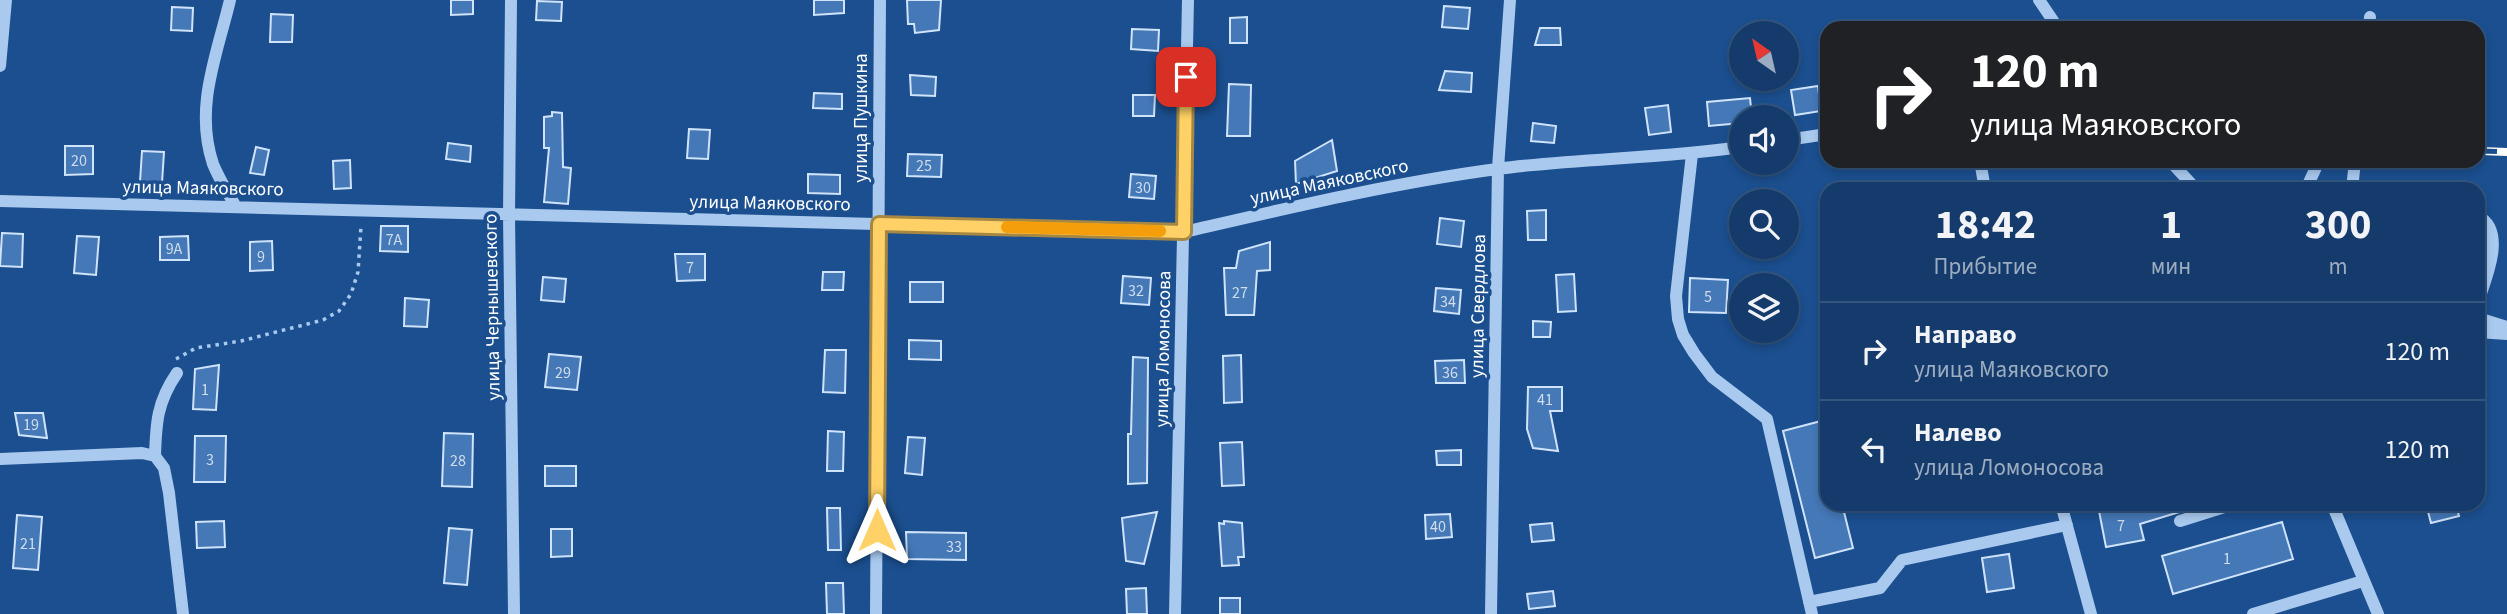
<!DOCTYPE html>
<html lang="ru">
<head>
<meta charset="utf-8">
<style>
  body { margin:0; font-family:"Source Sans 3",sans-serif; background:#214673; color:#f1f3f6; height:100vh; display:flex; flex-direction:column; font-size:26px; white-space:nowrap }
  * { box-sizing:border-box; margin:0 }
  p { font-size:23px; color:#9dadc1 }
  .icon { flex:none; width:38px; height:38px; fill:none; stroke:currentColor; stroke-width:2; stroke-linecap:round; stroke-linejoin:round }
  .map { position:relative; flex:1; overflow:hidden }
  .side { position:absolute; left:1820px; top:182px; width:665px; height:329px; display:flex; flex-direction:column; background:#143b6b; border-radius:21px; box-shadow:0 4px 10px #0003,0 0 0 2px #33557e }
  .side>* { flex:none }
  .banner { position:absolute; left:1820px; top:21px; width:665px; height:147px; border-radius:21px; box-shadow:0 4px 10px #0003,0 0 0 2px #33557e; background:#202124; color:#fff; overflow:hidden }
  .needle { width:46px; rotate:326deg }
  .fabs { position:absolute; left:1729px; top:21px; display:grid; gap:14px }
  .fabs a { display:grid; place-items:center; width:70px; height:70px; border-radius:50%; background:#143b6b; box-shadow:0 4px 10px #0003,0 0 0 2px #33557e; font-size:35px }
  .pin { position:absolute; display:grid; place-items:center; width:60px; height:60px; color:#fff; margin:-30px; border-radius:14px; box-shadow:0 4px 10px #0006 }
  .me { position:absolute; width:77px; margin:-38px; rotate:0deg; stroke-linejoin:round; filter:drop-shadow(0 0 5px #0008) }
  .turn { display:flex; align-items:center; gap:24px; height:147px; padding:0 35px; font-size:32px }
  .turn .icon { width:91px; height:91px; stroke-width:2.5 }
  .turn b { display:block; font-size:49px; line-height:60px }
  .eta { display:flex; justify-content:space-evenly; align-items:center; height:119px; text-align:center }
  .eta b { font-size:42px; font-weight:700; line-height:49px }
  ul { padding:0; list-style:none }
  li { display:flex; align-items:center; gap:21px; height:98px; padding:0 35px; border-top:2px solid #33557e }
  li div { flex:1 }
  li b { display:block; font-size:26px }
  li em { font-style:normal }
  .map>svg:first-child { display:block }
  .building { fill:#4478b7; stroke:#cfe3fa; stroke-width:2 }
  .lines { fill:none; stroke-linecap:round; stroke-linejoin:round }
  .path { stroke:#a9c9ee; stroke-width:3.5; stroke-dasharray:3.5 5; stroke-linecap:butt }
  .minor { stroke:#a9c9ee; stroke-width:12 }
  .rail-casing { stroke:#fff; stroke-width:8 }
  .rail { stroke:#1b4f8f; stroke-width:5; stroke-dasharray:16; stroke-linecap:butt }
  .route-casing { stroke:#a68842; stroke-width:18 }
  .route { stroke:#ffd166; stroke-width:12 }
  .slow { stroke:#f59e0b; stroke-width:12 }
  .labels { text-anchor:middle; stroke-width:7; stroke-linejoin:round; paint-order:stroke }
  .number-label { font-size:16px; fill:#d0dded }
  .street-label { font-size:19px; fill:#fff; stroke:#1b4f8f }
</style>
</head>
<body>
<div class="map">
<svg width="2507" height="614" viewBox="0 0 2507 614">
  <rect width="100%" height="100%" fill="#1b4f8f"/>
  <!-- building -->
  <path class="building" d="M451,0H473V14L451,15Z
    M814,0H844V13L814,15Z
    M907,0H941L939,30L915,33L914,24H908Z
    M537,1L562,2L561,21L536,20Z
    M1444,6L1470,8L1468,29L1442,27Z
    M172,7L193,8L192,31L171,30Z
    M271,14L293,15L292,42H270Z
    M1247,17V43H1230V18Z
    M1540,28H1560L1561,45H1535Z
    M1132,29L1159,30L1158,51L1131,49Z
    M1445,71L1472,73L1471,92L1439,90Z
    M910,75L936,77L935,96L911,95Z
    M1229,84L1251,85L1250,136H1227Z
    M1818,86L1821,111L1795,115L1791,90Z
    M814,93L842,94V109L813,108Z
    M1133,95H1155L1154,116H1133Z
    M1750,98L1752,117H1741V123L1709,126L1707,102Z
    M1668,105L1671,132L1649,135L1645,108Z
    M552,112L562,113L563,167L571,168L568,204L544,202L549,148H544V117L552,116Z
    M1533,123L1556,126L1554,143L1531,141Z
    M689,129L710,130L708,159L687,158Z
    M1332,140L1337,171L1296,184L1295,161Z
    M448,143L471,146L470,162L446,159Z
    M65,146H93V174L65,175Z
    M256,147L269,150L264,175L250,173Z
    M142,151L164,152L162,183L140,182Z
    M908,154L942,155L941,177L907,176Z
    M350,160L351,188L334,189L333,161Z
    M808,174L840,175V194L808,193Z
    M1131,174L1156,176L1154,199L1129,197Z
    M1546,210V240H1528L1527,211Z
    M1440,218L1464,221L1461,247L1437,244Z
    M381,226H408V252L380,251Z
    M2,233L23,234L22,267L0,266Z
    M77,236L99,237L96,275L74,273Z
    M188,236L189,260H160V237Z
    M272,241L273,270L250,271V242Z
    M1270,242V270L1257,271L1254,315H1226L1224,268H1236L1239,251Z
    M675,254H705V280L677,281Z
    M823,272H844L843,290H822Z
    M1574,274L1576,311L1558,312L1556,275Z
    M1123,276L1151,278L1149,305L1121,303Z
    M543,277L566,279L564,302L541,300Z
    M1690,278L1728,280L1726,313L1689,312Z
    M910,282H943V302H910Z
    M1436,288L1461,290L1459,314L1434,311Z
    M405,298L429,300L427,327L404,326Z
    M1533,321L1551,322L1550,337H1533Z
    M909,340L941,341V360L909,359Z
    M825,350H846L845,393L823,392Z
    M549,354L581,357L577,390L545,387Z
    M1241,355L1242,402L1224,403L1223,356Z
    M1133,357L1148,358L1147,483L1128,484V434H1131Z
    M1464,360L1465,383H1436L1435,361Z
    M219,365L216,410L193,409L195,369Z
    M1528,387H1562V411H1550L1558,451L1533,448L1527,429Z
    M15,413H43L47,438L19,435Z
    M1821,421L1827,444V504H1842L1853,548L1815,558L1783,431Z
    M828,431L844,432L843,471H827Z
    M444,433L473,434L472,487L442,486Z
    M195,436H226L225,482H194Z
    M908,437L925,438L922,475L905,473Z
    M1242,442L1244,485L1222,486L1220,443Z
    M1461,450V465H1437L1436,451Z
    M545,466H576V486H545Z
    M2132,504H2196V507L2140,524L2144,540L2106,547L2099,511Z
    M2426,504H2456L2459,516L2431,523Z
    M827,508H840L841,550H828Z
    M1157,512L1144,564L1126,561L1122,518Z
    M1450,514L1452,537L1426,539L1425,515Z
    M17,515L42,517L38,570L13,568Z
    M224,521L225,547L197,548L196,522Z
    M1224,521L1242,523L1244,557H1238L1239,565L1222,566L1219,523L1224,524Z
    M2282,522L2293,559L2173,594L2162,556Z
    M1552,523L1554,540L1532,542L1530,525Z
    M449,528L472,530L467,585L444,583Z
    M551,529H572V556L551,557Z
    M906,532L966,533V560L907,559Z
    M2009,554L2014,588L1987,592L1982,558Z
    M826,583H843L844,614H827Z
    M1146,588L1147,614H1127L1126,589Z
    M1553,591L1555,606L1529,609L1527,594Z
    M1220,598H1240V614H1220Z"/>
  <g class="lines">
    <!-- path -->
    <path class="path" d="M176,359L196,348L241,341L323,320L339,311L351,294L358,272L361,226"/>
    <!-- minor -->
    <path class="minor" d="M230,0C217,55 194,107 213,164C219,179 228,193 236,207
      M511,0L509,215L514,614
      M2039,0L2058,28
      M2369,28L2370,17
      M0,66L6,0
      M1787,140L1827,134
      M1692,154L1676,296L1678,319L1683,335L1694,353L1712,377L1767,419L1812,614
      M1980,161L1985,189
      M2170,161L2196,189
      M2306,189L2319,161
      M2352,189L2355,161
      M0,201L1184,232C1288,208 1392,183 1497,169C1578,158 1660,159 1741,147
      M2478,216C2507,231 2486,278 2478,302
      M2478,318L2507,327
      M2478,332L2507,334
      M177,373C157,402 156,423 155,456L164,468L169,493L183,614
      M0,459L142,453L155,456
      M2061,504L2091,614
      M2332,504L2378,614
      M2180,521L2234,504
      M1809,602L1880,588L1902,560L2067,525
      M876,614L880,0
      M1175,614L1188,0
      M1491,614L1498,168L1510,0
      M2253,614L2363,581"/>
    <!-- rail casing -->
    <g class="rail-casing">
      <path id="rail" d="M2481,151L2507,152"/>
    </g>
    <!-- rail -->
    <use href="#rail" class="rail"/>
  </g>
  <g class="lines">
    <!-- route casing -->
    <g class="route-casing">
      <path id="route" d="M877,530L879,224L1184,232L1186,77"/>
    </g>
    <!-- route -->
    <use href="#route" class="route"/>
    <!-- slow -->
    <path class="slow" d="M1007,227L1160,231"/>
  </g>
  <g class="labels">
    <!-- number labels -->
    <g class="number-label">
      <text x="79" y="166">20</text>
      <text x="924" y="171">25</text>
      <text x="1143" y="193">30</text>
      <text x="394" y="245">7А</text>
      <text x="174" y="254">9А</text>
      <text x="261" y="262">9</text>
      <text x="690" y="273">7</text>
      <text x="1136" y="296">32</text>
      <text x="1240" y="298">27</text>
      <text x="1708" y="302">5</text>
      <text x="1448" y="307">34</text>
      <text x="563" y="378">29</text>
      <text x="1450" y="378">36</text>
      <text x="205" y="395">1</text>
      <text x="1545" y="405">41</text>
      <text x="31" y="430">19</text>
      <text x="210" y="465">3</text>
      <text x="458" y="466">28</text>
      <text x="2121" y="531">7</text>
      <text x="1438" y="532">40</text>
      <text x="28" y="549">21</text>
      <text x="954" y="552">33</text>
      <text x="2227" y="564">1</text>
    </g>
    <!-- street labels -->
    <g class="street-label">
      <text transform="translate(860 118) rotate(-90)" y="7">улица Пушкина</text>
      <text transform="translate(1329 181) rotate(-12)" y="7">улица Маяковского</text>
      <text transform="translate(203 187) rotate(1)" y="7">улица Маяковского</text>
      <text transform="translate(770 202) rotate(1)" y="7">улица Маяковского</text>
      <text transform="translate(1477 306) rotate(-89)" y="7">улица Свердлова</text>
      <text transform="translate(491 307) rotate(-91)" y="7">улица Чернышевского</text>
      <text transform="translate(1162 349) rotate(-89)" y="7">улица Ломоносова</text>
    </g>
  </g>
</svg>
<div class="fabs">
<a><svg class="needle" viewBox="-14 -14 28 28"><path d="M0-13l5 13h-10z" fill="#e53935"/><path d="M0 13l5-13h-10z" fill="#9dadc1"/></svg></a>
<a><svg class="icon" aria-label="sound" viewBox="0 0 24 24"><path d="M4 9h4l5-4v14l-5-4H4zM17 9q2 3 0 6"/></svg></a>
<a><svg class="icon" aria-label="search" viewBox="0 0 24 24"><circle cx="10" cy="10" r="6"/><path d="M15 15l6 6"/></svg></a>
<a><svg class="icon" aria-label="layers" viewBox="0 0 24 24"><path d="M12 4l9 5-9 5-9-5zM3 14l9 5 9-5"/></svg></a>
</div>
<div class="pin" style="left:1186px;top:77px;background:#d93025"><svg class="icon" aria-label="arrive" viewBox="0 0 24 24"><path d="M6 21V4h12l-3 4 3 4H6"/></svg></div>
<svg class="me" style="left:877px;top:530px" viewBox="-20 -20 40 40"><path d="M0-17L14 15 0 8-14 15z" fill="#ffd166" stroke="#fff" stroke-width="4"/></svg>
<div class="banner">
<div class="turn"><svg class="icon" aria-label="right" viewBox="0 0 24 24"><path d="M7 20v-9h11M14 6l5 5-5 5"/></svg><div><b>120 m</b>улица Маяковского</div></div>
</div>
<section class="side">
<div class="eta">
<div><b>18:42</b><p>Прибытие</p></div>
<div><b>1</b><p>мин</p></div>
<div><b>300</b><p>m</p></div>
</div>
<ul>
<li><svg class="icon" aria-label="right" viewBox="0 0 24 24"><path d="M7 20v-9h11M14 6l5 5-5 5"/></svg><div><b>Направо</b><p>улица Маяковского</p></div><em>120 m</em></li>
<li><svg class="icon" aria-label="left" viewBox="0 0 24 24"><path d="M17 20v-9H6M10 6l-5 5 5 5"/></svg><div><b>Налево</b><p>улица Ломоносова</p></div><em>120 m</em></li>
</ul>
</section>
</div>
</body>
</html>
